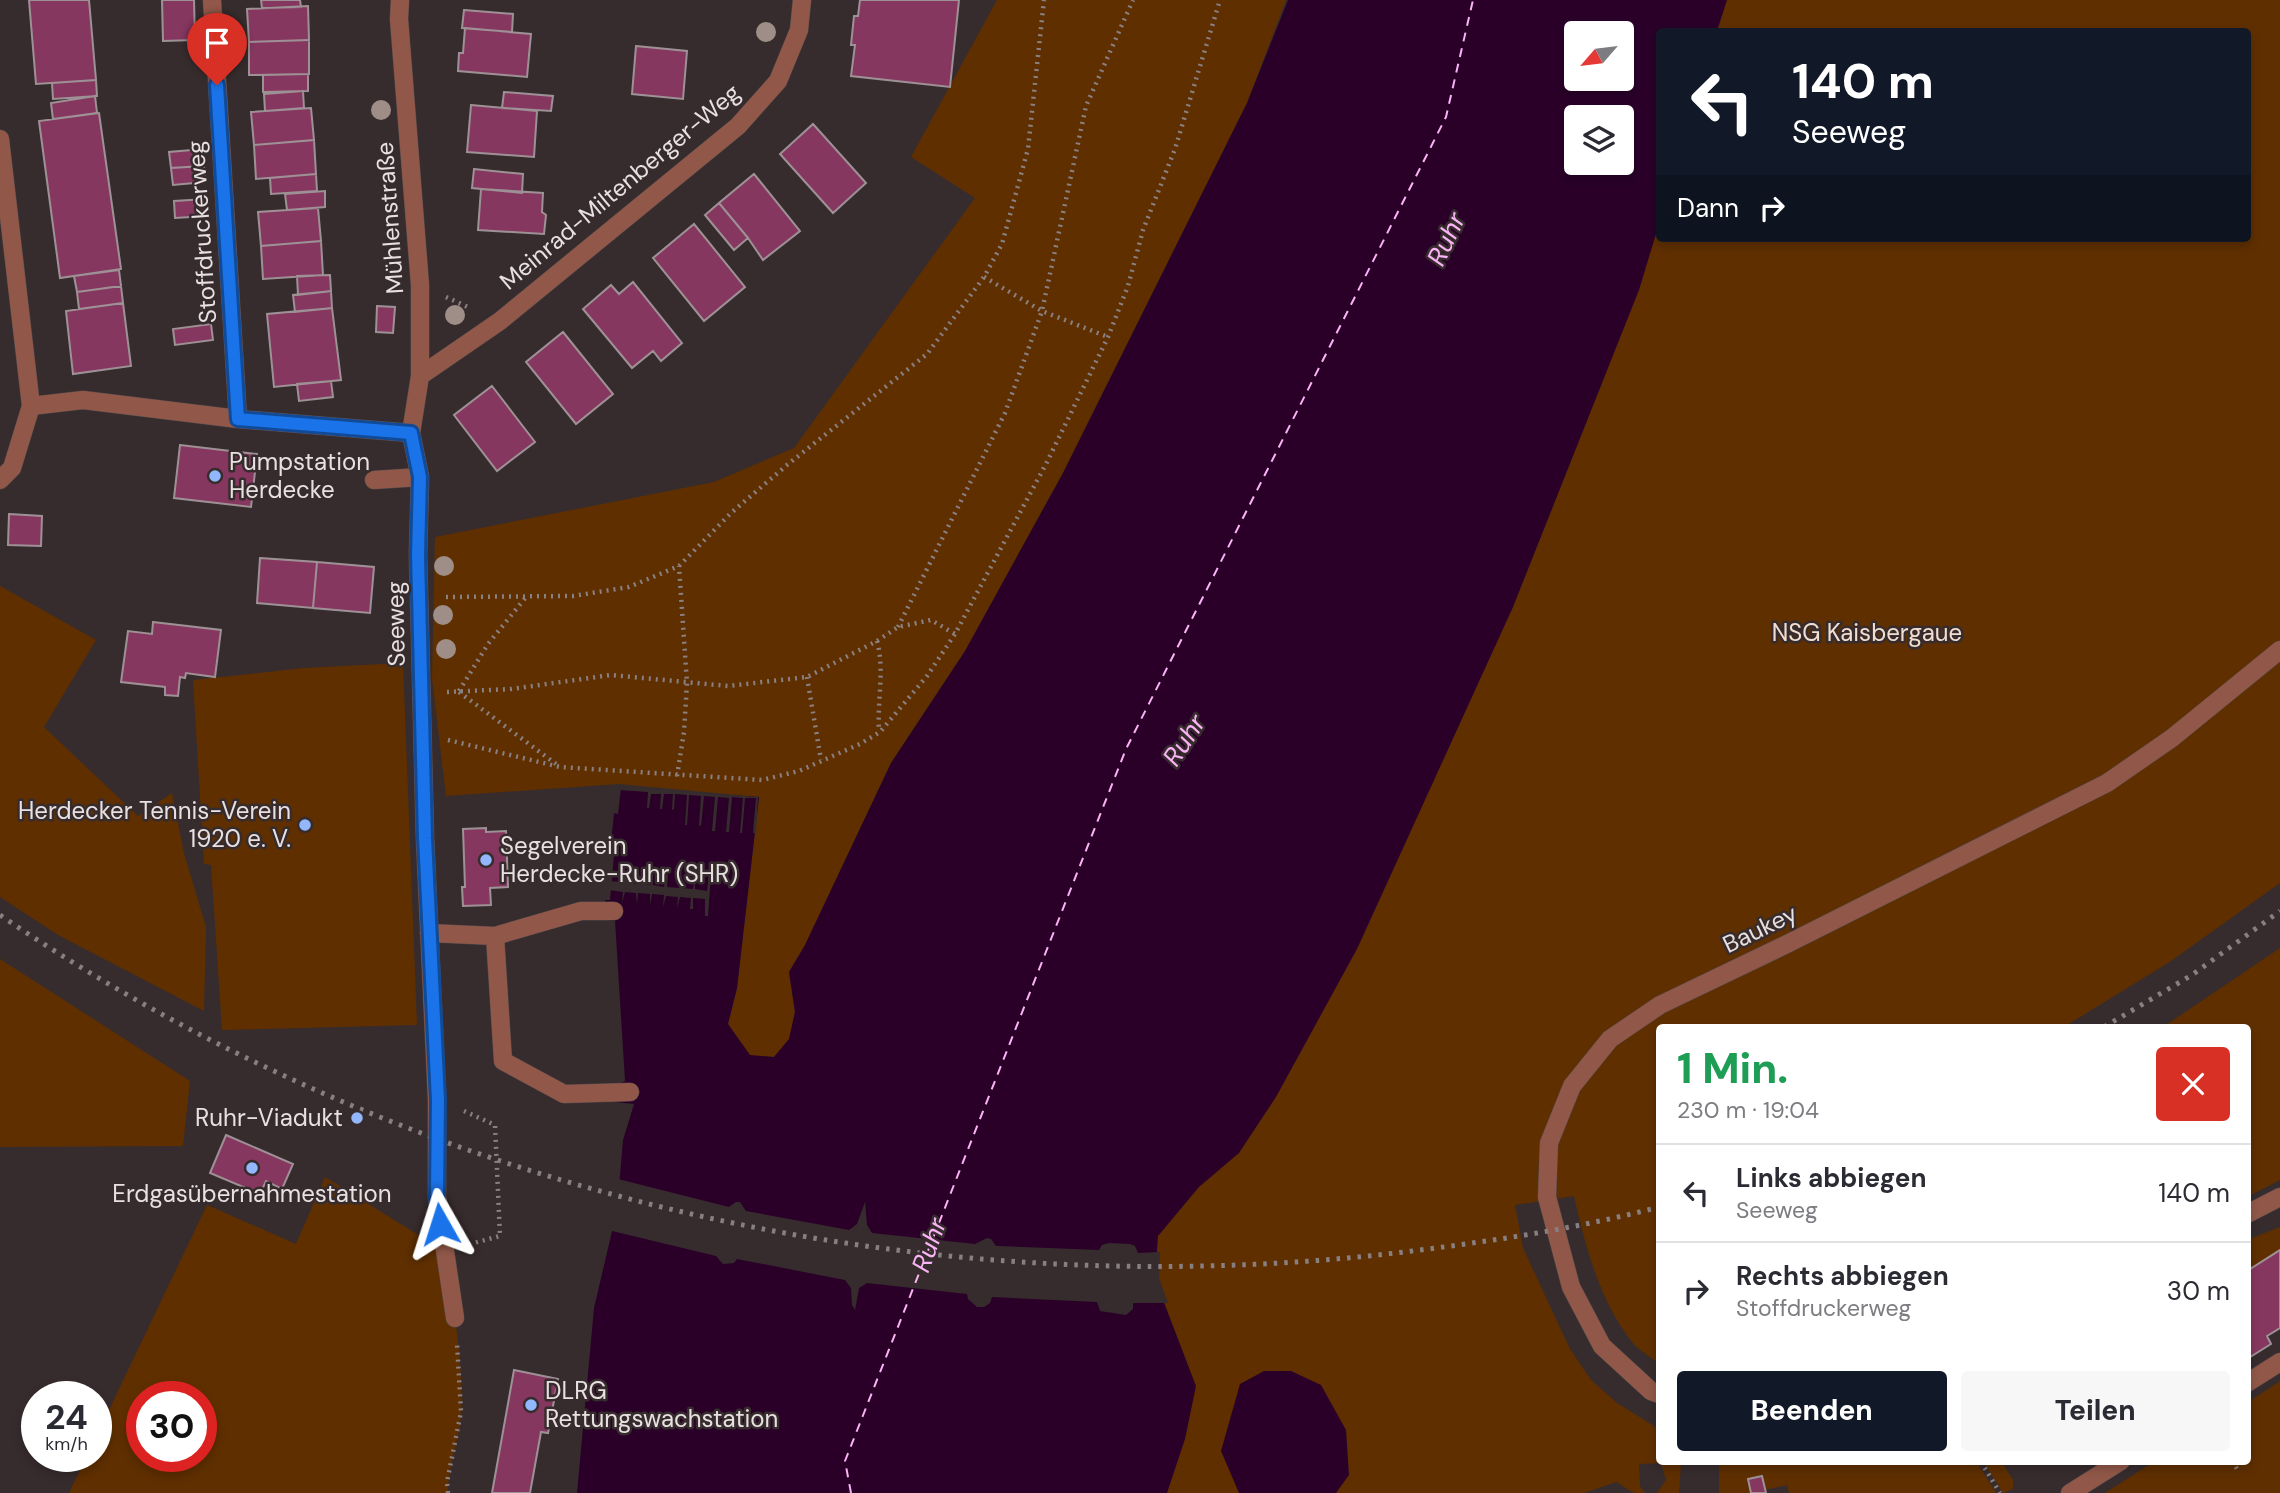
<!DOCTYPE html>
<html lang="de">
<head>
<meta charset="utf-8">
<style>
  body { margin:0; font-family:"DM Sans",sans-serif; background:#f7f7f7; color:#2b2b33; height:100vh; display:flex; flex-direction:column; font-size:26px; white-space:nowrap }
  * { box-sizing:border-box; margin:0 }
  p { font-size:23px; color:#7c7c81 }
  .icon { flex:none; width:38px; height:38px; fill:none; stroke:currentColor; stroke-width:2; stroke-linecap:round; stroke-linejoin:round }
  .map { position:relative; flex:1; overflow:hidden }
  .sheet { position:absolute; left:1656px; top:1024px; width:595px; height:441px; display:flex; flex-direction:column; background:#fff; border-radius:7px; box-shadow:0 4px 10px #0003 }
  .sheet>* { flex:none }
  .hud { position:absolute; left:1656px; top:28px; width:595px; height:214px; border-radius:7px; box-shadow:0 4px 10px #0003; background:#111827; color:#fff; overflow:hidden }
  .needle { width:46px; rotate:242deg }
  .tools { position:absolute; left:1564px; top:21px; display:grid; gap:14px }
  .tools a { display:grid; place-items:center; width:70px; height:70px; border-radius:7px; background:#fff; box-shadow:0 4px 10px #0003; font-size:35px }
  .speed { position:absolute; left:21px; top:1381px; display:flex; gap:14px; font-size:35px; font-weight:700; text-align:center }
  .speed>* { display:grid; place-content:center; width:91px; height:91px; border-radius:50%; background:#fff; box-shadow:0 4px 10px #0003; line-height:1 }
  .speed small { font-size:18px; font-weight:400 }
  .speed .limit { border:10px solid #d22; background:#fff; color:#111 }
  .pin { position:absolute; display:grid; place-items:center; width:60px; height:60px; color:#fff; margin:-72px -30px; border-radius:50% 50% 50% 0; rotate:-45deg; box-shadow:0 0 7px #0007 }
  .pin .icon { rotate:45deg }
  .me { position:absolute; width:77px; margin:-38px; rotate:354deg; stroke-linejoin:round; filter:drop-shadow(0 0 5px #0008) }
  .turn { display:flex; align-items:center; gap:24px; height:147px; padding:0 21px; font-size:32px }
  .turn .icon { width:91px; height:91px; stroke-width:2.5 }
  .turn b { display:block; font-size:49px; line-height:60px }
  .then { display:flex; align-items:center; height:66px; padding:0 21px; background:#0003; gap:14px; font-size:26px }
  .round { display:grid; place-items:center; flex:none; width:74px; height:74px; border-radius:7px; background:#f7f7f7 }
  .head { display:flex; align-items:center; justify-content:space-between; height:119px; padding:0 21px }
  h1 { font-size:42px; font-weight:800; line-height:52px; color:#1e9e55 }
  .cta { display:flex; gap:14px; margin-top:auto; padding:14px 21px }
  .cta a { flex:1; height:80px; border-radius:7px; background:#111827; color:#fff; font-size:28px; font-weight:800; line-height:80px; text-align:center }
  .cta a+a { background:#f7f7f7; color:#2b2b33 }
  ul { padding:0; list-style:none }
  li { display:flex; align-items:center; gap:21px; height:98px; padding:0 21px; border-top:2px solid #e1e1e2 }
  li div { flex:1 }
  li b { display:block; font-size:26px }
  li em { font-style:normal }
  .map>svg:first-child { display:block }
  .green { fill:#5f2f00; fill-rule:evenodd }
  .water { fill:#2a0029; fill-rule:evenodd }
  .pier { fill:#372c2d }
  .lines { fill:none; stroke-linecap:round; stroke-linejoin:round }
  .ferry { stroke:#fab3f5; stroke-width:2; stroke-dasharray:9 7; stroke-linecap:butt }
  .building { fill:#86375f; stroke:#9e9196; stroke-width:2 }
  .minor-casing { stroke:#53494a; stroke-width:19 }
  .path { stroke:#8a8081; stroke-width:4.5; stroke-dasharray:2 5; stroke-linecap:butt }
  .minor { stroke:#915849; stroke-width:18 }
  .rail { stroke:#887f80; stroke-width:5; stroke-dasharray:3.5 7; stroke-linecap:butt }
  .tree { fill:#9e8e87 }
  .route-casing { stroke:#114b97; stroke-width:18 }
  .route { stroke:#1a73e8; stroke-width:12 }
  .poi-dot { fill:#92b7fd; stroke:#372c2d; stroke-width:2.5 }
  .labels { text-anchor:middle; stroke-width:5; stroke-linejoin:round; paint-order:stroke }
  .street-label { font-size:24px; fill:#e8e0e1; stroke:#372c2d }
  .poi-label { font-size:24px; fill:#e8e0e1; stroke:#372c2d; text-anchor:start }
  .park-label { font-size:24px; fill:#f2ded0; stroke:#372c2d }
  .water-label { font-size:26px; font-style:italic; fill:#fab3f5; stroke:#372c2d }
</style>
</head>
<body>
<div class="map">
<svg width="2280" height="1493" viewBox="0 0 2280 1493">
  <rect width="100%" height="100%" fill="#372c2d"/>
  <!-- green -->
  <path class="green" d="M997,0H1286L1247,103L1063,473L965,651L891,763L805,945L789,972L795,1012L789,1039L774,1057L750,1056L728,1024L737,988L759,797L619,784L446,796L432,678L435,537L714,482L794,448L975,198L911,157Z
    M1672,0H2280V883L2171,961L2064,1027H1659V1364C1651,1357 1640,1351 1633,1343C1600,1303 1585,1245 1574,1196L1515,1205L1523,1248L1570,1349L1591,1380L1617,1403L1659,1429V1461H1976L1996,1493H1789L1787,1485L1751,1493H1719V1465L1681,1464L1679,1493H1657L1666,1480L1661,1463L1639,1464L1640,1486L1645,1493H1634L1616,1482L1584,1493H1040L1622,163L1659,37V238H2247V32L1661,31Z
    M0,586L96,640L44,727L138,816L172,793L184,853L206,927L204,1011L58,935L0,897Z
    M403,663L417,1025L222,1030L211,865L204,864L193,680L304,668Z
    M2280,948V1180L2247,1197V1027H2163Z
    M0,959L190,1081L183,1146L0,1147Z
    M325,1177L444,1251C452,1303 464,1359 461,1413C460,1440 447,1466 448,1493H69L87,1456H96V1437L207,1205L296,1244ZM142,1396H201V1456H142Z
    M2280,1227V1250L2247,1271V1240Z
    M2280,1381V1493H2105L2155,1461H2247V1403Z
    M1983,1461H2001L2013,1480V1489L2003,1493Z"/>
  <!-- water -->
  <path class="water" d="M1288,0H1727L1717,31L1659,32V224L1639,290L1513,607L1357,949L1276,1097L1239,1153L1199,1187L1158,1236L1155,1279L1196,1386L1185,1439L1167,1493H577L594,1308L617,1210L623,1140L634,1104L615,1102L614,1086L625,1081L615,921L605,920V900H610L615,844L611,843L614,813L618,814L621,788L759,797L737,988L728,1024L750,1055L774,1057L789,1039L795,1012L789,972L805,945L891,763L965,651L1063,473L1247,103ZM1577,33H1622V79H1577ZM1577,117H1622V163H1577Z
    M1264,1371H1291L1321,1385L1346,1430L1349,1475L1336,1493H1239L1221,1451L1240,1384Z"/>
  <!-- pier -->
  <path class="pier" d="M620,786L758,797L756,833H753L756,798H745L742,833H740L743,798L732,797L729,832H726L729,798L718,797L715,831H712L715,797L704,796L701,826L699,825L701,796L689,795L687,825H685L687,795L675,794L674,809L672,810L673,794H664L662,809H660L661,794H651L649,808H647L648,792L619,790Z
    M625,871H627V883L638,884L640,873V883L651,885L653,874V885L664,887L666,875H668L667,887L679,888L682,876L681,888L693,889L695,878V889L707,891L709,874H711L708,916H705V899L693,898V909H690L691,898L680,897L677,908L678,897L666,896L663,907L664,895L652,894L650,905V894L638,893L637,904L636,893L625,892L622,903L623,892L609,890V881L624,882Z
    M617,1172L618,1179L729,1207L736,1202H740L746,1211L849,1230L857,1224L865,1202L867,1225L872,1233L975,1244L987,1238L991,1239L996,1246L1099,1250L1102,1245L1109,1243L1130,1244L1135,1246L1138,1253L1160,1252L1159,1278L1168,1303H1133V1309L1126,1315L1100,1311L1097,1302L992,1297L990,1303L984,1307H977L968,1299L967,1294L867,1283L859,1288L855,1310L852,1305L851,1288L845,1280L737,1259L734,1263L723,1264L716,1256L608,1230L614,1209Z"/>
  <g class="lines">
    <!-- ferry -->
    <path class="ferry" d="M851,1493L845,1461L1126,749L1446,117L1473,0"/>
  </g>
  <!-- building -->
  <path class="building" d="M29,0H89L96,80L36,84Z
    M162,0H194L195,40L163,41Z
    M261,0H300L301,7L262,8Z
    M860,0H959L950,87L851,76L855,45H851L854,16H858Z
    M308,6L309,40L249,42L247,9Z
    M464,10L513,14L512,32L462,28Z
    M465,28L531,34L527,77L458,71L459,53H463Z
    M309,40V74L249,75V42Z
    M636,46L687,51L683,99L632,94Z
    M308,74V91L263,92V75Z
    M96,80L97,96L53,99L52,83Z
    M303,91L304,108L265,111L264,94Z
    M504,92L553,96L551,111L502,108Z
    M95,96L97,113L53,119L51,103Z
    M471,105L537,111L534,157L467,152Z
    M311,108L314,140L254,145L251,112Z
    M99,113L121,269L60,278L39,121Z
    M813,124L866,183L833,213L780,154Z
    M314,140L316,174L256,179L254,145Z
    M203,149L204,166L171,168L169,152Z
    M204,166L205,182L173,185L171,168Z
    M474,169L523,174L522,193L472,188Z
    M316,174L317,191L271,194L270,178Z
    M754,174L800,231L763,260L748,238L719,203Z
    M481,189L543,193L542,212L546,215L544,234L478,230Z
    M325,191V207L287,210L285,194Z
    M206,199L207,216L175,218L174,201Z
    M719,203L748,238L734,250L705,215Z
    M318,208L321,241L261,246L258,212Z
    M694,224L745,287L704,321L653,258Z
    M321,241L323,275L263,279L261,246Z
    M119,270L121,286L77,292L74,276Z
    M330,275L331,291L298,295L297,276Z
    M633,282L682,343L661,361L653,351L632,368L583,309L611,285L619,294Z
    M121,286L123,303L79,309L77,292Z
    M331,291L332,308L295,312L293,295Z
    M123,303L131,366L73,374L66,311Z
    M377,306L395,307L393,333L376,332Z
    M332,308L341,380L274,387L267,314Z
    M211,324L213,340L175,345L173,329Z
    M563,332L613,394L576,424L526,362Z
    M331,381L333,397L299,401L297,384Z
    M492,386L535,442L497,471L454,415Z
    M180,445L257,454L251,507L174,498Z
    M9,514L42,516L41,546L8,545Z
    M260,558L317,562L313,608L257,603Z
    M317,562L374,567L370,613L313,608Z
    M153,622L221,630L215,677L186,673L185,678L180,677L178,696L165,695V687L121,682L128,631L152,634Z
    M486,828V832L506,831L508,887L490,888L491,905L463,906L462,887H465L463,829Z
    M226,1135L293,1164L282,1189L266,1181L260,1194L210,1173Z
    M2280,1250V1328L2267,1336L2271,1344L2247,1359V1271Z
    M514,1370L558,1379L548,1433L541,1432L530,1493H492Z
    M1762,1476L1766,1493H1751L1748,1479Z"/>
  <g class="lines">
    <!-- minor casing -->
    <g class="minor-casing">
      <path id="minor" d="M212,0L238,419
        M400,0L399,19L420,285V376L411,433
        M0,139L31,406L12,468L0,480
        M420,376L500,321L738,126L778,81L799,30L802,0
        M31,406L83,400L238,419L411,433L420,477L418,555L425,838L437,1100V1197L455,1318
        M374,480L420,477
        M429,933L495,936L581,911H614
        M495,936L503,1061L564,1094L630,1092
        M2247,1214L2280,1197
        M2247,1383L2280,1362
        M1659,1394L1651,1391L1602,1346L1571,1287L1547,1197L1549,1143L1572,1086L1610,1039L1660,1005L1787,944L2107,783L2172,738L2280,650
        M2070,1493L2121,1461"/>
    </g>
    <!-- path -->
    <path class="path" d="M984,277L1042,311L1108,337
      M446,297L470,308
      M446,597L573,596L629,587L679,566L731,513L787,465L927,354L984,277L1002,244L1028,149L1044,0
      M898,627L1005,413L1042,311L1086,106L1133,0
      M877,641C885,670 877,700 879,731
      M807,677L821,760
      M459,691L488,644L526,597
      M447,692L511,689L611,675L728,686L807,677L877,641L898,627L931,620L955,634
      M459,692L556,764
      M448,740L560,767L762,780L799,771L860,744L880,732L927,676L955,634L1046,464L1108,337L1128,286L1143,230L1175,149L1220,0
      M677,776L684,732L687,683L679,566
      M464,1111L495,1125L500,1236L470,1244
      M2232,1461L2239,1472
      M1981,1462L2000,1493
      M448,1493L447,1482L461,1412L457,1343"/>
    <!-- minor -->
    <use href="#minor" class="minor"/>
    <!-- rail -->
    <path class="rail" d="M0,915C413,1197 933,1314 1428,1249C1506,1239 1583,1227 1659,1207
      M2104,1027L2192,975L2280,911"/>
  </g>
  <!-- trees -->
  <g class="tree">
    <circle cx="766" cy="32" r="10"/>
    <circle cx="381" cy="110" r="10"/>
    <circle cx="455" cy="315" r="10"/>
    <circle cx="444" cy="566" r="10"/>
    <circle cx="443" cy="615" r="10"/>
    <circle cx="446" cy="649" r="10"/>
  </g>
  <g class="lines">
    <!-- route casing -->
    <g class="route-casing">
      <path id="route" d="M217,85L238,419L411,433L420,477L418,555L425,838L438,1100L437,1197L440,1224"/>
    </g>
    <!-- route -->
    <use href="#route" class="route"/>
  </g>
  <!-- markers -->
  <g class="poi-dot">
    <circle cx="215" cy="476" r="7"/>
    <circle cx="305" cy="825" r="7"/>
    <circle cx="486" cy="860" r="7"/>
    <circle cx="357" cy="1118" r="7"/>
    <circle cx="252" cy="1168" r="7"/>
    <circle cx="531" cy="1405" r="7"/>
  </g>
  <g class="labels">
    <!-- street labels -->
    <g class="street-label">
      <text transform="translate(620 187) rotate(-40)" y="8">Meinrad-Miltenberger-Weg</text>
      <text transform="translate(390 218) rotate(-94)" y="8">Mühlenstraße</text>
      <text transform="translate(202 232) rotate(-94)" y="8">Stoffdruckerweg</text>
      <text transform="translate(396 624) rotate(-91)" y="8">Seeweg</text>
      <text transform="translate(1760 929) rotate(-26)" y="8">Baukey</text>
    </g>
    <!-- poi labels -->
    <g class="poi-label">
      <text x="229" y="470">Pumpstation<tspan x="229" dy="28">Herdecke</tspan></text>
      <text x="291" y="819" text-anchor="end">Herdecker Tennis-Verein<tspan x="291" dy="28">1920 e. V.</tspan></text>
      <text x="500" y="854">Segelverein<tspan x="500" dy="28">Herdecke-Ruhr (SHR)</tspan></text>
      <text x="343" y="1126" text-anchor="end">Ruhr-Viadukt</text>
      <text x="252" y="1202" text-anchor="middle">Erdgasübernahmestation</text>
      <text x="545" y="1399">DLRG<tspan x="545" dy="28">Rettungswachstation</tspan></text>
    </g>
    <!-- park labels -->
    <g class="park-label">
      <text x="1867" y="641">NSG Kaisbergaue</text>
    </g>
    <!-- water labels -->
    <g class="water-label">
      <text transform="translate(1446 239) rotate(-65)" y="9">Ruhr</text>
      <text transform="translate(1184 740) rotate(-57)" y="9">Ruhr</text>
      <text transform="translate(929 1245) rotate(-70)" y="9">Ruhr</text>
    </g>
  </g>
</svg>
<div class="tools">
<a><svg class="needle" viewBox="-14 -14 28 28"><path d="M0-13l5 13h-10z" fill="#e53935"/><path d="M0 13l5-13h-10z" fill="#7c7c81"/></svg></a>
<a><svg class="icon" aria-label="layers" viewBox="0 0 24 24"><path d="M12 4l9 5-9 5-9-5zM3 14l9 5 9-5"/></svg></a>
</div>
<div class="speed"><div>24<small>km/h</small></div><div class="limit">30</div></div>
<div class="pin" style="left:217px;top:85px;background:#d93025"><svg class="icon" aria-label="arrive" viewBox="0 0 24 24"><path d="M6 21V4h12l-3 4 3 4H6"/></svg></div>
<svg class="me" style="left:440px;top:1224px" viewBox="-20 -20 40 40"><path d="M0-17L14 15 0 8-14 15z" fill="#1a73e8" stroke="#fff" stroke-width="4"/></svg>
<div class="hud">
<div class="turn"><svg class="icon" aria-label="left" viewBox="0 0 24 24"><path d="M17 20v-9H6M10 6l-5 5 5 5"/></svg><div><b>140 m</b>Seeweg</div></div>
<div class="then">Dann<svg class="icon" aria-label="right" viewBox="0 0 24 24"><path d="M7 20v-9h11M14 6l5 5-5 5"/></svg></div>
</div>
<section class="sheet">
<div class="head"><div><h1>1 Min.</h1><p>230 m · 19:04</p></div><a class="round" style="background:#d93025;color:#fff"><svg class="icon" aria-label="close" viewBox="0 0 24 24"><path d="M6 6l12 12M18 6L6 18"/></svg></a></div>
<ul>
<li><svg class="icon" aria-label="left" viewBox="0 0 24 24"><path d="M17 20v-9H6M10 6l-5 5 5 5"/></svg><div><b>Links abbiegen</b><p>Seeweg</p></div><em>140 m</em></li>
<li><svg class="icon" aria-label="right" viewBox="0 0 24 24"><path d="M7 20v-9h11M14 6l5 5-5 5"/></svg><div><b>Rechts abbiegen</b><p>Stoffdruckerweg</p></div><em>30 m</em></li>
</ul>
<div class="cta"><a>Beenden</a><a>Teilen</a></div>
</section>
</div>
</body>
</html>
